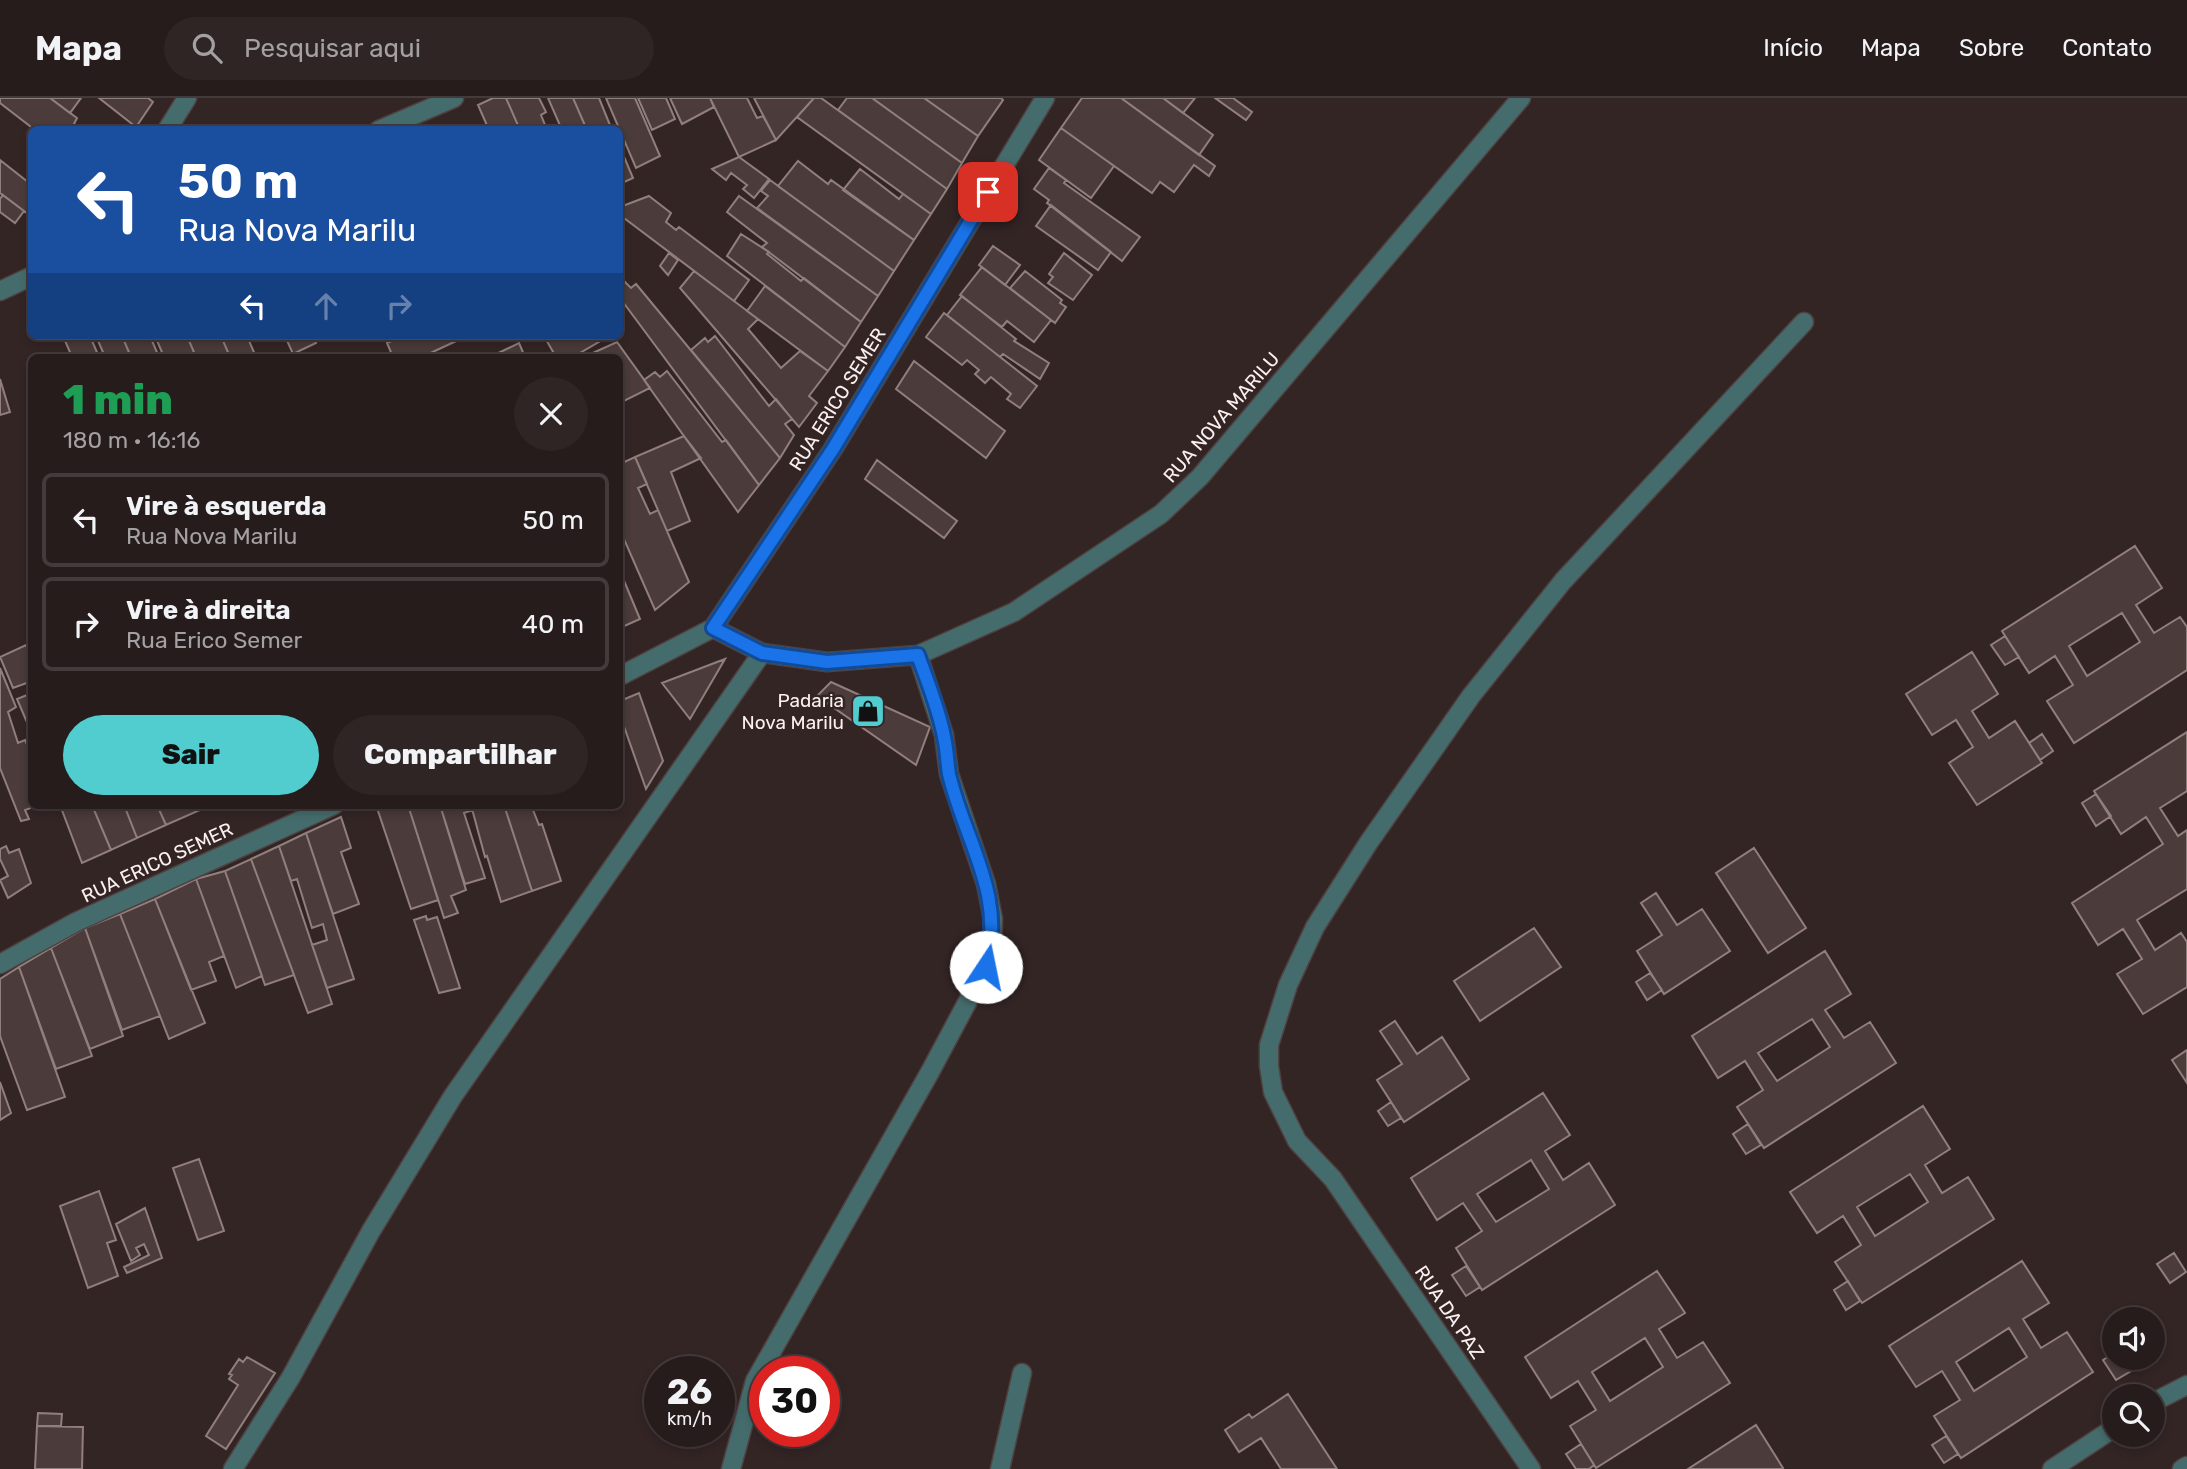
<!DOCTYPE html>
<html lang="pt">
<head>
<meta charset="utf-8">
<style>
  body { margin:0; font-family:Rubik,sans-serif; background:#2f2525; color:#f1f3f6; height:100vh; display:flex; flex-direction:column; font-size:26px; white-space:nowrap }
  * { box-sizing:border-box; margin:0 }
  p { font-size:23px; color:#a4a1a3 }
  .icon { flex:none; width:38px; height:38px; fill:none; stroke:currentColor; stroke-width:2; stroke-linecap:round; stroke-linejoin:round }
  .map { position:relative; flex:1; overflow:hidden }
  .details { position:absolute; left:28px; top:256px; width:595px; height:455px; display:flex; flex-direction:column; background:#271c1c; border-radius:10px; box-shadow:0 4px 10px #0003,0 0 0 2px #433a3b }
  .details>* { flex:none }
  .hud { position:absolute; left:28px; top:28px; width:595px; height:214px; border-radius:10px; box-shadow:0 4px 10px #0003,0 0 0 2px #433a3b; background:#1a4fa0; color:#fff; overflow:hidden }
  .buttons { position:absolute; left:2102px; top:1209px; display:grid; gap:14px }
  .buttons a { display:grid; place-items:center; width:63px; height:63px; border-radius:50%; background:#271c1c; box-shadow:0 4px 10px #0003,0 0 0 2px #433a3b; font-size:35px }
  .speed { position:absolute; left:644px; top:1258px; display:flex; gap:14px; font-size:35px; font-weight:700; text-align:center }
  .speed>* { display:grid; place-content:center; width:91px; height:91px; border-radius:50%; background:#271c1c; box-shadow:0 4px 10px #0003,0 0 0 2px #433a3b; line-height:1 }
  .speed small { font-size:18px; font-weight:400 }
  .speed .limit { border:10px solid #d22; background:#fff; color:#111 }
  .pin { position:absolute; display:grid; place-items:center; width:60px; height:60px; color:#fff; margin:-30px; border-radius:14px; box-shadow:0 4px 10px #0006 }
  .me { position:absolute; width:77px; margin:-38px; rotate:11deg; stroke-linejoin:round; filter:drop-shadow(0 0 5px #0008) }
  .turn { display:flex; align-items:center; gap:24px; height:147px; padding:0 35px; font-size:32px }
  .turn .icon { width:91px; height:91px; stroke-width:2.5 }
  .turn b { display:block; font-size:49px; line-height:60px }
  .lanes { display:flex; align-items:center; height:66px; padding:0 35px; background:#0003; justify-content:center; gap:35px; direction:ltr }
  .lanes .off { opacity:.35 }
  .round { display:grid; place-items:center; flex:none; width:74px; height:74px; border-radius:37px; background:#2f2525 }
  .head { display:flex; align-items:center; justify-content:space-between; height:119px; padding:0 35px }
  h1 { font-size:42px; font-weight:800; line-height:52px; color:#1e9e55 }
  .button { display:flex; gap:14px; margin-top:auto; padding:14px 35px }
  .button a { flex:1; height:80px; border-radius:42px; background:#52cdcf; color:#111; font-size:28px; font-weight:800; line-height:80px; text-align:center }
  .button a+a { background:#2f2525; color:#f1f3f6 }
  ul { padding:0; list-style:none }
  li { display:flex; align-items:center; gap:21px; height:94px; margin:0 14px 10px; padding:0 21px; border:4px solid #433a3b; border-radius:10px }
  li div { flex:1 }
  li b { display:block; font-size:26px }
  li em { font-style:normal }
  header { display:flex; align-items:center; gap:42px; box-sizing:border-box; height:98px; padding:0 35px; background:#271c1c; border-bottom:2px solid #433a3b }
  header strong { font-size:33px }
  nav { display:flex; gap:38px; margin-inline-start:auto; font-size:24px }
  .search { width:490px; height:63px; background:#2f2525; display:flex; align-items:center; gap:18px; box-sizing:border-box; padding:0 24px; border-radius:38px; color:#a4a1a3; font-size:26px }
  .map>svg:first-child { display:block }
  .building { fill:#4b3b3b; stroke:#917f7e; stroke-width:2; fill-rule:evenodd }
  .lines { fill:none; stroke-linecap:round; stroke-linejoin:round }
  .service-casing { stroke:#504141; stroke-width:21 }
  .minor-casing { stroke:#504141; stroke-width:21 }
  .service { stroke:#456c6c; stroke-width:18 }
  .minor { stroke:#456c6c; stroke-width:18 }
  .route-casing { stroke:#114b97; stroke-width:18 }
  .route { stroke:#1a73e8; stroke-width:12 }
  .labels { text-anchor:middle; stroke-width:5; stroke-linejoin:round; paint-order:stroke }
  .street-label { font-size:19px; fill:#fbf0f0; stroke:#342525 }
  .poi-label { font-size:19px; fill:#fbf0f0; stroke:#342525; text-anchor:end }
</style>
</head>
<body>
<header>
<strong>Mapa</strong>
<div class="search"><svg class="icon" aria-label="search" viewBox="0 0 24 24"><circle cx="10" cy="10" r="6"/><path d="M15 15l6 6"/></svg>Pesquisar aqui</div>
<nav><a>Início</a><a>Mapa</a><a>Sobre</a><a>Contato</a></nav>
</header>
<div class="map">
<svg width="2187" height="1371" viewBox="0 0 2187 1371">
  <rect width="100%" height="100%" fill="#342525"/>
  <!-- building -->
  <path class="building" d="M0,0H50L77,20L71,32H35L0,5Z
    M50,0H81L70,15Z
    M99,0H148L153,4L136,29Z
    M493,0H506L520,32H489L478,7Z
    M506,0H539L546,14L541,17L547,32H520Z
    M548,0H573L587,32H562Z
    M573,0H599L612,32H587Z
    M606,0H635L660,58L636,70Z
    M638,0H666L675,21L652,32Z
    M670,0H710L714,9L682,26Z
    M710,0H747L757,20L763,18L776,42L739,59Z
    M754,0H814L776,42Z
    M814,0H821L947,91L931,116L797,19Z
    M847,0H872L962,65L947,91L838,12Z
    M872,0H924L978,38L962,65Z
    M924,0H1001L1003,2L978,38Z
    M1082,0H1121L1215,68L1209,78L1194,67L1174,94L1160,84L1152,95L1061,30Z
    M1121,0H1163L1213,37L1199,57Z
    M1163,0H1195L1183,15Z
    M1215,0H1233L1252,14L1246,22Z
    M1061,30L1114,68L1091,100L1039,62Z
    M620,49L633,80L620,86Z
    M739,59L769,81L754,100L743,91L747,87L731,75L726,82L712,71Z
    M0,62L28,84L32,78V119L0,95Z
    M798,63L828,86L831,82L914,142L894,173L778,88Z
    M1049,70L1066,82L1064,85L1140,139L1122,163L1047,105L1049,102L1034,91Z
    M860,71L899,101L903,96L931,116L914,142L843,92Z
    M770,82L894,173L878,198L757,110L768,98L761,93Z
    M3,97L24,113L15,125L0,114V101Z
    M649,98L671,115L666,124L676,132L679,129L749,182L734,203L620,117V109Z
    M739,98L878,198L861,224L762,149L767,145L727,114Z
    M1051,107L1111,154L1098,172L1036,128Z
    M741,136L769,154L767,156L801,183L804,180L861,224L845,249L727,158Z
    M993,148L1020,167L1005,187L979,167Z
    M669,155L678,162L668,177L660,168Z
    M1064,155L1092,177L1073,202L1048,185L1053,179L1049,176Z
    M982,169L1051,222L1034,244L1007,223L1002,229L960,197Z
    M694,173L758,221L748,231L781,270L800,253L828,273L809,298L817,305L799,329L680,190Z
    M1025,173L1062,202L1060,205L1066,209L1055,225L1010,190Z
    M625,184L631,190L636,186L780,360L759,387L620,200V189Z
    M765,188L845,249L828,273L747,213Z
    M962,198L1016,241L1014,243L1049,265L1040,281L1003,256L1000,259L947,217Z
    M944,215L1037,288L1020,310L1007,301L1011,296L991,279L985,285L975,276L979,272L967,262L962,267L926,239Z
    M63,238H90L99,259H72Z
    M96,238H122L131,259H105Z
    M122,238H150L159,259H131Z
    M155,238H187L196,259H164Z
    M187,238H221L230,259H196Z
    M221,238H247L256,259H230Z
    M285,238H313L316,245L293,256Z
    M403,238H467L422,259H393L387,245Z
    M544,238H609L573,259H556Z
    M715,238L769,308L776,301L792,321L785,326L794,337L780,360L691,252L705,240L708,244Z
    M617,244L650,290L620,305V259H584Z
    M519,245L525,259H490Z
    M914,263L1005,333L986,360L896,291Z
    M667,273L722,344L726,342L759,387L738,414L644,282L655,274L660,279Z
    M0,281L10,314L0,317Z
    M684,338L701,360L671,374L690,423L667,433L635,359Z
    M635,359L647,386L638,390L650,416L658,412L689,484L655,512L620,432V366Z
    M877,362L957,423L944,440L865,381Z
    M2135,448L2162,490L2136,507L2154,535L2180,519L2187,529V572L2074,645L2047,603L2073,587L2055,558L2029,575L2002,533ZM2122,515L2140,544L2087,578L2069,548Z
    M620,473L640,521L620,530Z
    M2005,538L2019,559L2005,567L1991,547Z
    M26,547L32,561V583L13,590L0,559Z
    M1972,554L1998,596L1972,613L1989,640L2015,623L2042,665L1977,707L1949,665L1973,649L1956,622L1932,637L1906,596Z
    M725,561L690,621L662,585Z
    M0,570L16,609L8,614L18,645L25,642L32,657V707H39L25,712L29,721L21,723L0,670Z
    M831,584L930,629L916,667L817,598Z
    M32,595V636L17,601Z
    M639,595L663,663L646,691L620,617V603Z
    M2187,634V693L2160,710L2178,738L2187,732V791L2137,822L2155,852L2181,835L2187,844V889L2143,916L2117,876L2142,861L2123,831L2098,847L2072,805L2163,746L2146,719L2121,736L2094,693Z
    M2042,636L2053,653L2040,662L2029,645Z
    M2096,696L2111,718L2096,728L2082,705Z
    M60,707H92L111,752L82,765Z
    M92,707H124L137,740L111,752Z
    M124,707H157L166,727L137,740Z
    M157,707H198L200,712L166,727Z
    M376,707H408L438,802L411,811Z
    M408,707H440L466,792L451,798L458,815L444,820Z
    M440,707H471L473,712L464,715L485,780L465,786Z
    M471,707H504L532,793L501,804L487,758L485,759Z
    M504,707H531L539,727L542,726L561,783L532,793Z
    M341,719L351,750L341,754L359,806L333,816L306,735Z
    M306,735L354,881L327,890L312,847L327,842L323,826L312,830L297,781L291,783L279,748Z
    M6,748L9,755L19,751L31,785L8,800L0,782L8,778L0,761V751Z
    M279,748L332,906L308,915L251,761Z
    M1754,750L1806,830L1768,855L1716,775Z
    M251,761L294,877L265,887L225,773Z
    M225,773L262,878L236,890L196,781Z
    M196,781L224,858L209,864L216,883L191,892L155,801Z
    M1656,795L1677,827L1702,811L1730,853L1664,896L1637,853L1662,837L1641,805Z
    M155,801L205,925L169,941L120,816Z
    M120,816L160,918L122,932L85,830Z
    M426,818L427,822L437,819L460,890L439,895L414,822Z
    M85,830L123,938L90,951L51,850Z
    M1534,830L1561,869L1480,923L1454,883Z
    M51,850L92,958L56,971L19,869Z
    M1825,853L1851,896L1825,912L1844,940L1870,924L1896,965L1764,1050L1737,1009L1763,992L1745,963L1718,980L1692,938ZM1812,921L1830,949L1777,983L1758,955Z
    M19,869L65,999L27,1012L0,938V881Z
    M1650,875L1662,892L1647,902L1636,884Z
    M1395,923L1417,956L1442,939L1469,981L1404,1024L1377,982L1402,966L1380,933Z
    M2187,952V985L2172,962Z
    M0,984L11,1015L0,1022Z
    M1543,995L1570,1037L1545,1053L1563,1082L1589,1065L1615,1107L1482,1192L1456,1150L1482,1133L1463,1105L1437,1122L1411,1080ZM1531,1062L1549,1091L1496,1124L1477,1096Z
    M1391,1004L1401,1020L1388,1028L1378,1013Z
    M1923,1008L1950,1051L1925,1067L1942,1095L1968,1079L1994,1121L1862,1205L1835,1164L1861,1147L1843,1118L1817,1135L1790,1094ZM1910,1076L1928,1104L1875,1138L1857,1109Z
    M1748,1026L1761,1047L1746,1056L1733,1036Z
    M199,1061L224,1133L198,1142L173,1070Z
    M99,1093L116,1142L107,1145L118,1178L88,1190L60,1108Z
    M145,1110L162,1160L127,1175L124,1169L149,1157L144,1146L136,1150L140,1157L131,1163L116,1126Z
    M2174,1155L2186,1174L2170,1185L2157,1166Z
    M2022,1163L2049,1205L2023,1221L2041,1250L2067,1234L2093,1274L1961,1360L1934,1318L1960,1302L1942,1273L1916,1289L1889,1248ZM2009,1230L2027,1259L1974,1293L1956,1264Z
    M1466,1168L1480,1189L1466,1198L1452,1177Z
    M1657,1173L1685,1215L1659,1231L1677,1260L1703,1244L1730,1285L1596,1370L1570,1328L1596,1312L1578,1283L1551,1300L1525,1259ZM1645,1240L1663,1269L1610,1303L1592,1274Z
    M1848,1183L1860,1203L1846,1212L1834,1192Z
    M2114,1255V1260H2125L2131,1273L2116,1282L2103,1262Z
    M247,1259L275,1275L226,1351L206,1338L238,1287L229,1281L232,1277L229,1276L239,1261L243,1264Z
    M1288,1296L1337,1371H1281L1261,1340L1239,1354L1225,1332L1249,1316L1252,1320Z
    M38,1315L62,1316L61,1328H37Z
    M1756,1327L1783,1370L1781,1371H1688Z
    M37,1328L83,1329L82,1371H35Z
    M1946,1338L1958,1356L1944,1365L1932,1347Z
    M1581,1346L1594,1367L1589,1371H1576L1566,1356Z"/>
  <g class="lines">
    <!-- service casing -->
    <g class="service-casing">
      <path id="service" d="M233,1371L291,1279L371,1133L453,998L762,555"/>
    </g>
    <!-- minor casing -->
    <g class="minor-casing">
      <path id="minor" d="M167,32L187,0
        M379,32L454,0
        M0,193L32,178
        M713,530L762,555L827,564L918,557L1014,514L1161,416L1200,379L1521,0
        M620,578L713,530L833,351L1045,0
        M0,866L76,824L334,707
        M2152,1305L2187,1287
        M731,1371L755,1283L930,974L986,869L992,847L993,821L986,786L949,676L944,637L918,557
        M1000,1371L1022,1275
        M1531,1371L1333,1081L1297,1043L1273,994L1269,968V947L1288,887L1315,829L1369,744L1471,598L1563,483L1804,224
        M2052,1371L2114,1330
        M2182,1371L2187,1368"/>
    </g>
    <!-- service -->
    <use href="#service" class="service"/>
    <!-- minor -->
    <use href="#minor" class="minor"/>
  </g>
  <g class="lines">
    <!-- route casing -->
    <g class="route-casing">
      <path id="route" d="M986,869C1006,796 965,744 949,676C947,664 947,651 944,639C939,611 927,583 918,557L827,564L762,555L713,530L833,351L988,94"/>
    </g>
    <!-- route -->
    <use href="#route" class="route"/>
  </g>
  <!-- icons -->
  <defs>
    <g id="shop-square" transform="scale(1.75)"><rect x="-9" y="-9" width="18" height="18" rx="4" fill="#52cdcf" stroke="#342525"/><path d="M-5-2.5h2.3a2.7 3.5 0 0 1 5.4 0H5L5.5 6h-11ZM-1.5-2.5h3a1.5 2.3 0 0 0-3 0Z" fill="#111"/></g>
  </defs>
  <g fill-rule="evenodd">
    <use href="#shop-square" x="868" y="613"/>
  </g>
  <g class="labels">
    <!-- street labels -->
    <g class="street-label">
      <text transform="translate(837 301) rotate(-58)" y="7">RUA ERICO SEMER</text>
      <text transform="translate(1221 319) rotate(-49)" y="7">RUA NOVA MARILU</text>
      <text transform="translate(157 764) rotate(-25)" y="7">RUA ERICO SEMER</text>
      <text transform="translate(1450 1214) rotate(56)" y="7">RUA DA PAZ</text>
    </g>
    <!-- poi labels -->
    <g class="poi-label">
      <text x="844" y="609">Padaria<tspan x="844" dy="22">Nova Marilu</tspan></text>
    </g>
  </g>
</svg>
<div class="buttons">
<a><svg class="icon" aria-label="sound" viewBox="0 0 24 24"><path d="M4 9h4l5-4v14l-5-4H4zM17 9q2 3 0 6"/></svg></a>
<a><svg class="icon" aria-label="search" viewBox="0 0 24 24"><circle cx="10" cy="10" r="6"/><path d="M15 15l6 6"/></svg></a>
</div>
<div class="speed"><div>26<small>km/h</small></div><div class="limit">30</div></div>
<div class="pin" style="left:988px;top:94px;background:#d93025"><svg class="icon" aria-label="arrive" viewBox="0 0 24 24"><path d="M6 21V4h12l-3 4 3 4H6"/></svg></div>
<svg class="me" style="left:986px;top:869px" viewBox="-20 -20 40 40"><circle r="19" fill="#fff"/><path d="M0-13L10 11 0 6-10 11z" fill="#1a73e8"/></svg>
<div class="hud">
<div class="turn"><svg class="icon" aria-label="left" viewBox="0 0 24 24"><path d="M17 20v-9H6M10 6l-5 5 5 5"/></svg><div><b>50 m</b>Rua Nova Marilu</div></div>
<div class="lanes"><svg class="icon" aria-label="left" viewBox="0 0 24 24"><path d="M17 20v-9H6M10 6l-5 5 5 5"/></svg><svg class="icon off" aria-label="ahead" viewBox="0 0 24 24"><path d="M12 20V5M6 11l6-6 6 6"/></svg><svg class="icon off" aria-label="right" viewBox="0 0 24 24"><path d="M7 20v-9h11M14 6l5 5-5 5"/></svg></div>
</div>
<section class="details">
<div class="head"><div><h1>1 min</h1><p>180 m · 16:16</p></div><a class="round"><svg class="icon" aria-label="close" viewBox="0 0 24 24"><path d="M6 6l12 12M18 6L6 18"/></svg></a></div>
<ul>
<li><svg class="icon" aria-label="left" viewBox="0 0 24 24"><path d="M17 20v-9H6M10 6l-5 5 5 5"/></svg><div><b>Vire à esquerda</b><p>Rua Nova Marilu</p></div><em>50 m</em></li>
<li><svg class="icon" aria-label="right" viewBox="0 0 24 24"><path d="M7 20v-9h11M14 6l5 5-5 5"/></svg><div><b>Vire à direita</b><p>Rua Erico Semer</p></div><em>40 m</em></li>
</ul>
<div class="button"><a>Sair</a><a>Compartilhar</a></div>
</section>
</div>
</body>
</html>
